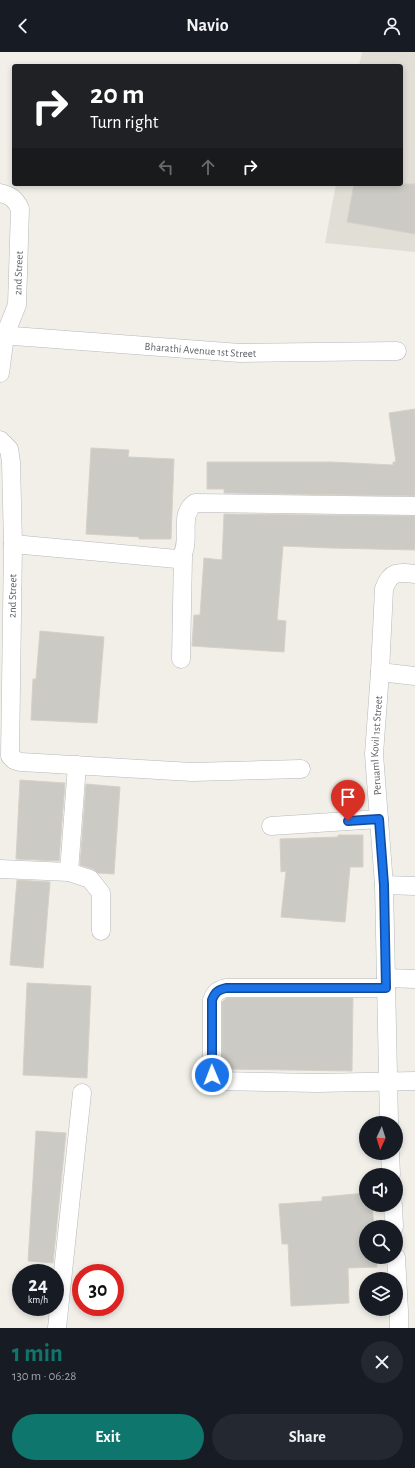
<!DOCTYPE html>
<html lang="en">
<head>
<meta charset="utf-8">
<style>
  body { margin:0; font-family:"Alegreya Sans",sans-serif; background:#242831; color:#f1f3f6; height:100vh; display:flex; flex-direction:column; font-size:15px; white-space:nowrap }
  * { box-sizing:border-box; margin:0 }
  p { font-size:13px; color:#9ea1a6 }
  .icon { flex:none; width:22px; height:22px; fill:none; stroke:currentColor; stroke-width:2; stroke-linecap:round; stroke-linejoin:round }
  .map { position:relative; height:1276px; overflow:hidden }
  .details { display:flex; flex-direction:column; background:#171b24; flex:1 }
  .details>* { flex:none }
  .hud { position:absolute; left:12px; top:12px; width:391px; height:122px; border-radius:4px; box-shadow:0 2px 6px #0003; background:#202124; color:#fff; overflow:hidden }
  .needle { width:26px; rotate:184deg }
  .fabs { position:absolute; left:359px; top:1064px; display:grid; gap:8px }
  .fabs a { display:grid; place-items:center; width:44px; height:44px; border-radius:50%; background:#171b24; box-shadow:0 2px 6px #0003; font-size:20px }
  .speed { position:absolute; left:12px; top:1212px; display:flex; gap:8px; font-size:20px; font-weight:700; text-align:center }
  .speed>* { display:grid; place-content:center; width:52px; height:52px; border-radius:50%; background:#171b24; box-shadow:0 2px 6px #0003; line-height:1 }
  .speed small { font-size:10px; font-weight:400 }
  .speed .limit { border:6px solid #d22; background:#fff; color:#111 }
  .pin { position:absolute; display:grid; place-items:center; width:34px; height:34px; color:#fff; margin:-41px -17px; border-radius:50% 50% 50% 0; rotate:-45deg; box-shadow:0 0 4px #0007 }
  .pin .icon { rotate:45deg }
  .me { position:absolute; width:44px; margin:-22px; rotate:359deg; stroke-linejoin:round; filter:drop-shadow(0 0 3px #0008) }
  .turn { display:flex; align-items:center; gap:14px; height:84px; padding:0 12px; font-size:18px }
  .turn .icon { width:52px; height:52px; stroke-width:2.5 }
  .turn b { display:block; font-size:28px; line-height:34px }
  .lanes { display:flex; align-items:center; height:38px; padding:0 12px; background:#0003; justify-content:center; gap:20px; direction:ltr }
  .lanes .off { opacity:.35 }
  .round { display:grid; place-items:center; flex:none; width:42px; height:42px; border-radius:21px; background:#242831 }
  .headline { display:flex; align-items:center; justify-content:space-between; height:68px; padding:0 12px }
  h1 { font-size:24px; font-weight:700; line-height:30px; color:#0f766e }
  .cta { display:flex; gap:8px; margin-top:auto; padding:8px 12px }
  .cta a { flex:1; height:46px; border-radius:24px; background:#0f766e; color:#fff; font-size:16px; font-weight:700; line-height:46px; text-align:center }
  .cta a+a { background:#242831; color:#f1f3f6 }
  header { display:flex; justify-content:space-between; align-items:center; height:52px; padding:0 12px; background:#171b24; font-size:18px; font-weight:700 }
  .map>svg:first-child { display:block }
  .education { fill:#e1ded6 }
  .building { fill:#cccac5; stroke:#d6d1c6 }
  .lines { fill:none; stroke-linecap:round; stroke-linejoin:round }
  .street-casing { stroke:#b5b8bc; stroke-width:19 }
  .street { stroke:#fff; stroke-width:18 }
  .route-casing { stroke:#114b97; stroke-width:10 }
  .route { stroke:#1a73e8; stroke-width:7 }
  .labels { text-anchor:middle; stroke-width:3; stroke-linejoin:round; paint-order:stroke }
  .street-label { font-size:11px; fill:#5f6368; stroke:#fff }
</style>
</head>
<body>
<header><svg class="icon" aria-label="back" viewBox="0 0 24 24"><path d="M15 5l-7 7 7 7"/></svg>Navio<svg class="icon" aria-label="person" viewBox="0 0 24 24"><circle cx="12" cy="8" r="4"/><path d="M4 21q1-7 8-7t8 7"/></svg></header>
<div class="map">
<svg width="415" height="1276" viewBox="0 0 415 1276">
  <rect width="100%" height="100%" fill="#f1efe8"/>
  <!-- education -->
  <path class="education" d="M362,0H415V200L325,191L336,132H401V14H359Z"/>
  <!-- building -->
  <path class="building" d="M354,132H415V182L347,170Z
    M415,357V444L224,441V437H207V410H331L393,413V410H396L389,361Z
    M91,396L129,398L128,405L174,407L171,487H139V485L86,482Z
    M224,462L415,464V498L330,496L283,494L277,568L286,569L284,600L192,594L194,563H200L204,506L222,508Z
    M40,579L104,585L97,671L31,668L33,627H36Z
    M20,728L65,731L59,809L16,807Z
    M86,732L120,735L114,822L98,821L93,817L80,813Z
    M338,783H363V815H350L345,870L281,865L286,819L281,820L280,787L338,785Z
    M17,828L50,830L43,916L10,913Z
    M27,931L91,934L87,1026L23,1023Z
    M227,946H353L352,1019L222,1017V950Z
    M36,1079L66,1081L53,1211L28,1209Z
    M366,1141V1153H372L374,1175H366V1205H376L377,1215L348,1216L349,1251L291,1254L288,1192H282L279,1152L322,1149V1145Z"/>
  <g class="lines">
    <!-- street casing -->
    <g class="street-casing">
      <g id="street">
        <path d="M0,141C11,143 16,148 20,157L17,253L5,283L0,321"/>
        <path id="s1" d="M0,283L240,301L397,299"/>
        <path d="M0,388L9,397L11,410L13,492L10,704L14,708L21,710L192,720L301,717"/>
        <path d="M13,492L177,507L180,506C193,491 177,463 195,451L415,454"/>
        <path d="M181,607L183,504"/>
        <path d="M380,620L415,624"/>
        <path d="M271,774L379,767"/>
        <path d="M0,817L69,820L90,827L101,841V879"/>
        <path d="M69,820L77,713"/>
        <path d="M384,833L415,834"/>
        <path d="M386,926L415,927"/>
        <path d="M386,936H226C218,938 215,940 212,948V1023L218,1029L317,1031L415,1029"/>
        <path id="s2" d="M389,1071L384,833L374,702L380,620L384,537C390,519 398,520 415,522"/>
        <path d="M390,1101L391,1123"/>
        <path d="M393,1153L394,1175"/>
        <path d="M396,1205L399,1259V1276"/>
        <path d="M57,1276L82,1041"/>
      </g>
    </g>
    <!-- street -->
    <use href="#street" class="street"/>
  </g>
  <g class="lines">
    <!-- route casing -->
    <g class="route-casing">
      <path id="route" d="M212,1023V948C215,940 218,938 226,936H386L384,833L379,767L348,769"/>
    </g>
    <!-- route -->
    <use href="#route" class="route"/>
  </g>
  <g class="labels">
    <!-- street labels -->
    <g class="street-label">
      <text transform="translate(18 221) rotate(-88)" y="4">2nd Street</text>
      <text dy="4" stroke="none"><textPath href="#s1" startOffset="201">Bharathi Avenue 1st Street</textPath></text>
      <text transform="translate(12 544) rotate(-89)" y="4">2nd Street</text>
      <text dy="4" stroke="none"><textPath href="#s2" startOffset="378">Peruaml Kovil 1st Street</textPath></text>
    </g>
  </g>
</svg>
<div class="fabs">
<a><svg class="needle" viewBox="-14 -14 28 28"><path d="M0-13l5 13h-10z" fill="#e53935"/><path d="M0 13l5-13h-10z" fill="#9ea1a6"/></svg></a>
<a><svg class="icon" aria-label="sound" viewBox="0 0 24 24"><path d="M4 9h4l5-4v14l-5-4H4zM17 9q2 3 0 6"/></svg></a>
<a><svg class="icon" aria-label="search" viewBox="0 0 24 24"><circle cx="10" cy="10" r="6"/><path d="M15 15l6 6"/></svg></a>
<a><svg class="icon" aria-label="layers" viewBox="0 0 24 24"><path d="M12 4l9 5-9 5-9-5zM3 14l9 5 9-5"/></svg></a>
</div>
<div class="speed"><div>24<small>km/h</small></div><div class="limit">30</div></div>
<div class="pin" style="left:348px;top:769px;background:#d93025"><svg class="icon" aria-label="arrive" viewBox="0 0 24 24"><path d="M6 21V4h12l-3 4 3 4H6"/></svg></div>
<svg class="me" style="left:212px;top:1023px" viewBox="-20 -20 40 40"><circle r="17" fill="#1a73e8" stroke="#fff" stroke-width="3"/><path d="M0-11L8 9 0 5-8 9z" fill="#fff"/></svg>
<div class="hud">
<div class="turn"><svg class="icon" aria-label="right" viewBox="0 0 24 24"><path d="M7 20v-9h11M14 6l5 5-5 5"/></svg><div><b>20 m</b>Turn right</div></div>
<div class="lanes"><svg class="icon off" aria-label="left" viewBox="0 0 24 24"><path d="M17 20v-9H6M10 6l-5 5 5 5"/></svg><svg class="icon off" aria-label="ahead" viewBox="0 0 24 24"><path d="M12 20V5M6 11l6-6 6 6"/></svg><svg class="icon" aria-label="right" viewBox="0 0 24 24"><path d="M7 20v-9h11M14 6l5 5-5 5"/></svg></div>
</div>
</div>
<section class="details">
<div class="headline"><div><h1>1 min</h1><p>130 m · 06:28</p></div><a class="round"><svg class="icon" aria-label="close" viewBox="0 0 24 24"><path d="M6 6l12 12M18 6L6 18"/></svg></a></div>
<div class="cta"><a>Exit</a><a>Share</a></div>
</section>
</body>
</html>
